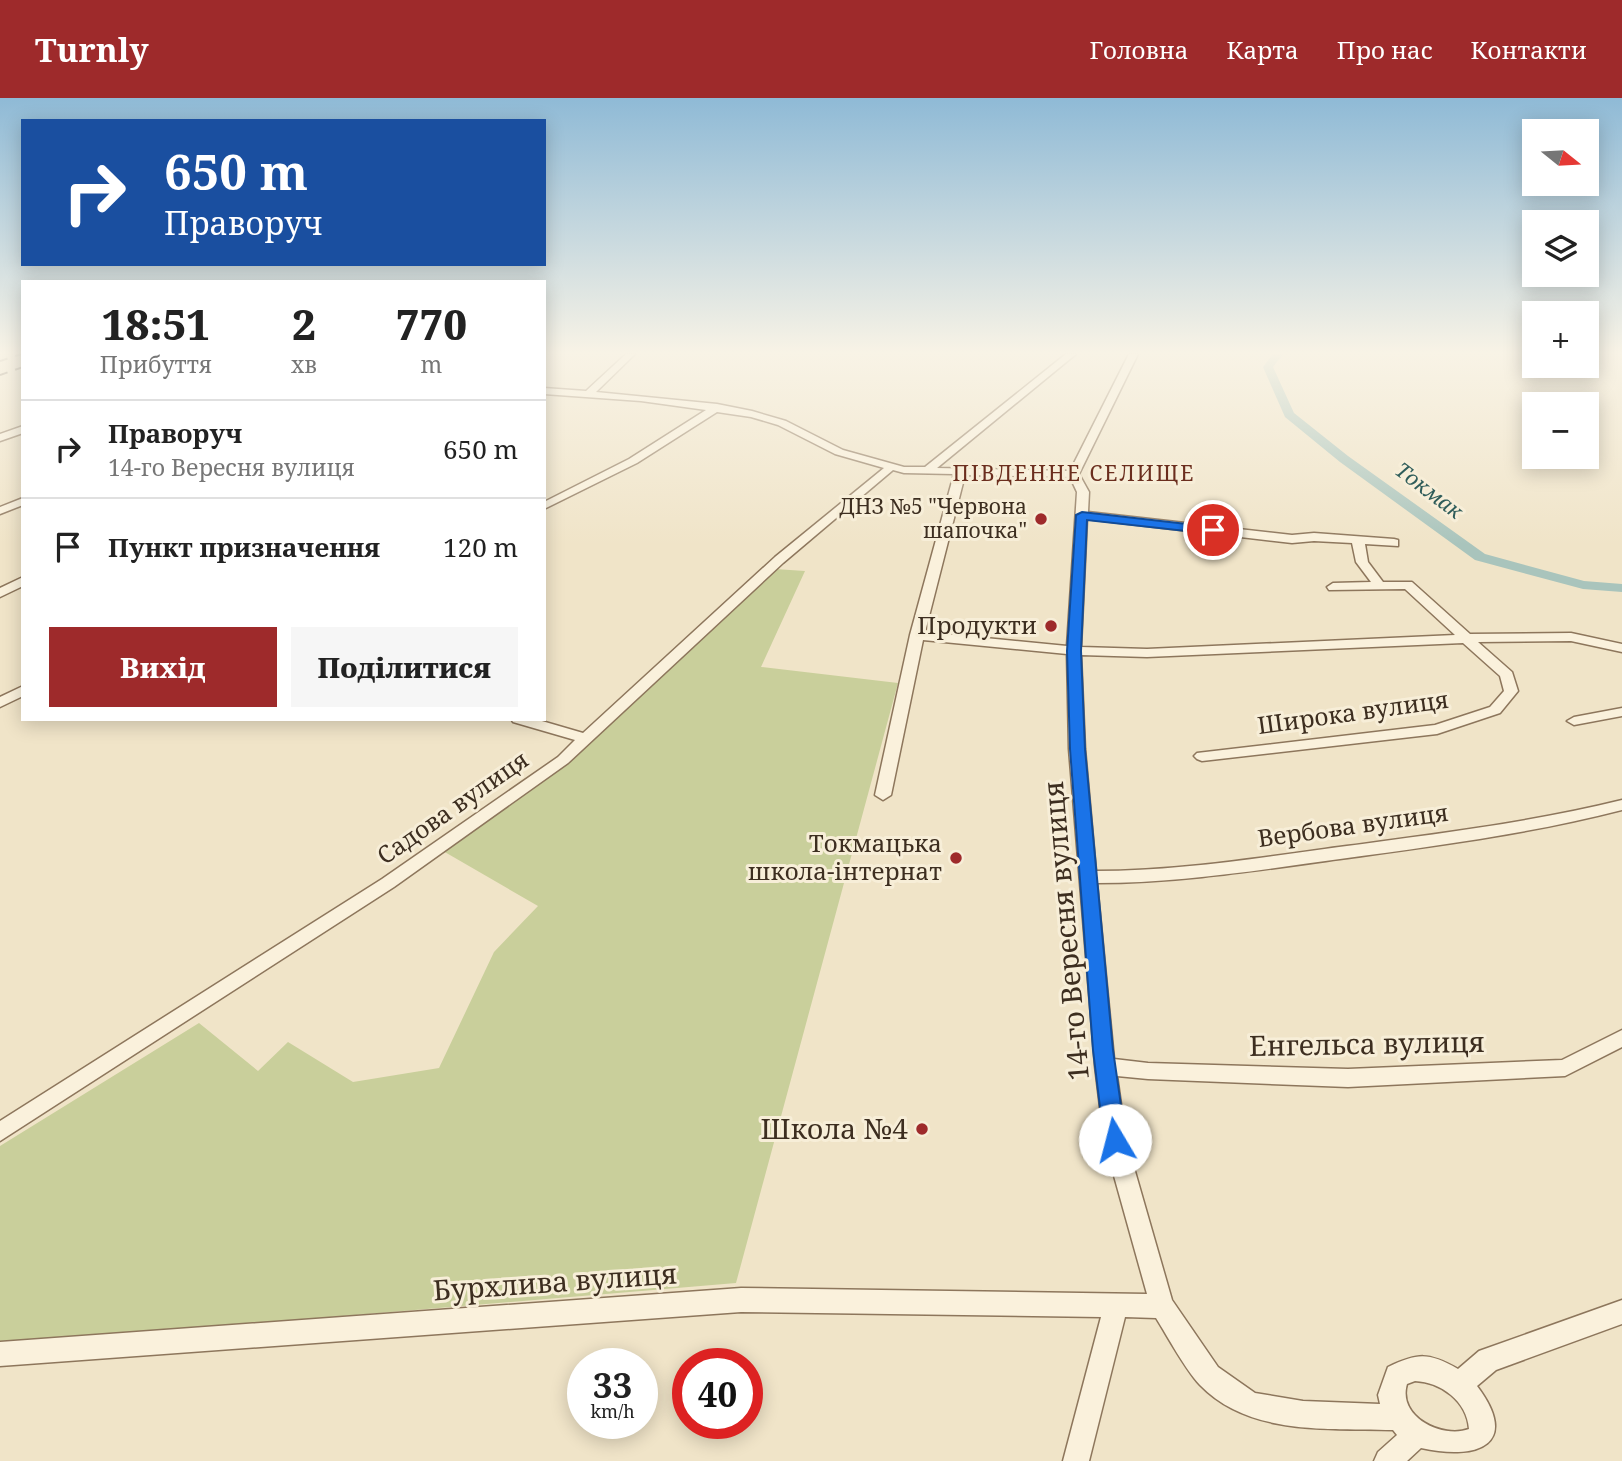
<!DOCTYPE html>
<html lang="uk">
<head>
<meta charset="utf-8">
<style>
  body { margin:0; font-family:"Noto Serif",serif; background:#f6f6f6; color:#222; height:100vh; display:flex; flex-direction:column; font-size:26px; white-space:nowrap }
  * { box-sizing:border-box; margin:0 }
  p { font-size:23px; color:#767676 }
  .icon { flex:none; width:38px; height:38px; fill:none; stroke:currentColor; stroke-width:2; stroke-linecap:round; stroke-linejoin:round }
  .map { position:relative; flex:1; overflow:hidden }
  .details { position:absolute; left:21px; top:182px; width:525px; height:441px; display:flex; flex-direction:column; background:#fff; border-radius:0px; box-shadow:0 4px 18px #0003 }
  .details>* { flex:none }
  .banner { position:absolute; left:21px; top:21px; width:525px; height:147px; border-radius:0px; box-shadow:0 4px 18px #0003; background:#1a4fa0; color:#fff; overflow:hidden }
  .needle { width:46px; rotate:108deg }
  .tools { position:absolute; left:1522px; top:21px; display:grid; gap:14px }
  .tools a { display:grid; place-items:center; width:77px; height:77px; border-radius:0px; background:#fff; box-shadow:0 4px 18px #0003; font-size:35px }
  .speed { position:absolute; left:567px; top:1250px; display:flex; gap:14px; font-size:35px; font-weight:700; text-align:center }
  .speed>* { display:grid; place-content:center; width:91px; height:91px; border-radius:50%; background:#fff; box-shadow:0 4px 18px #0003; line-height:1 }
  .speed small { font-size:18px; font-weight:400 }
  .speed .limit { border:10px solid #d22; background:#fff; color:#111 }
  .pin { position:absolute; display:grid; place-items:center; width:60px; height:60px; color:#fff; margin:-30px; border:4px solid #fff; border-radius:50%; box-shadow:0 2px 7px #0007 }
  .me { position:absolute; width:77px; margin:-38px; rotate:352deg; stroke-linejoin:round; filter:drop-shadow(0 0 5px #0008) }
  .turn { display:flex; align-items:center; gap:24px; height:147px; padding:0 28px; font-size:32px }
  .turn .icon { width:91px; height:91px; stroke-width:2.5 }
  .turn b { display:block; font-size:49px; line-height:60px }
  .eta { display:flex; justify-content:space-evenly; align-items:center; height:119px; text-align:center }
  .eta b { font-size:42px; font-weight:800; line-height:49px }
  .button { display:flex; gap:14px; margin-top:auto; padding:14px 28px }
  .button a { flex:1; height:80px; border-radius:0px; background:#9e2a2b; color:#fff; font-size:28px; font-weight:800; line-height:80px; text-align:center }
  .button a+a { background:#f6f6f6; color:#222 }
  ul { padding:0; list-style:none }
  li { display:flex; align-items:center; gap:21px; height:98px; padding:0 28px; border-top:2px solid #e0e0e0 }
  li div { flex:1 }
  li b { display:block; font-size:26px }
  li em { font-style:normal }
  header { display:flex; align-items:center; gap:42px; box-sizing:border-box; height:98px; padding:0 35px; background:#9e2a2b; color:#fff }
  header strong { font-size:33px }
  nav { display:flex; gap:38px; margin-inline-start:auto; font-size:24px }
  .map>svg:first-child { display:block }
  .green { fill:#c9cf9b }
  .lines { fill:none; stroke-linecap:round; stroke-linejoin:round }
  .river { fill:#a9c4bc; fill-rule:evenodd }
  .minor-casing { stroke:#8d765c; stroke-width:3 }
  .minor { fill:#faf1dc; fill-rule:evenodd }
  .rail { stroke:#3d2e20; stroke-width:2; stroke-dasharray:8 8; stroke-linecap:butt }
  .route { fill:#1a73e8; stroke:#114b97; stroke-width:2 }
  .poi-dot { fill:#9e2a2b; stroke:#f7eed8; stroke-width:2.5 }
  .labels { text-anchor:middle; stroke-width:6; stroke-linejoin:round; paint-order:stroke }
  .far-neighbourhood-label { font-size:21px; letter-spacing:2px; fill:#6b2e1e; stroke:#f7eed8 }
  .far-water-label { font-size:21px; font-style:italic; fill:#2f5d5a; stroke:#f7eed8 }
  .far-poi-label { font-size:21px; fill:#3d2e20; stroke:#f7eed8; text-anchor:end }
  .poi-label { font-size:24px; fill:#3d2e20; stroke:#f7eed8; text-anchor:end }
  .street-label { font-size:24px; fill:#3d2e20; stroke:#f7eed8 }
  .near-street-label { font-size:28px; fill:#3d2e20; stroke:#f7eed8 }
  .near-poi-label { font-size:28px; fill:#3d2e20; stroke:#f7eed8; text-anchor:end }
</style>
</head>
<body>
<header>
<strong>Turnly</strong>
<nav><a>Головна</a><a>Карта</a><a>Про нас</a><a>Контакти</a></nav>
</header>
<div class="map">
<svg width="1622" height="1363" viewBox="0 0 1622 1363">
  <rect width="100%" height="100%" fill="#f0e4c8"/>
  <!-- green -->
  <path class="green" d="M775,471L805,473L761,569L898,585L736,1185L0,1247V1048L199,925L258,973L288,944L353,984L439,970L494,854L538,808L443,753L568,663Z"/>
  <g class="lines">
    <!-- river -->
    <path class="river" d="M1273,256H1283L1273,269L1294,315L1348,358L1485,456L1584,483L1622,486V494L1583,491L1475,462L1340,364L1285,319L1263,269Z"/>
    <!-- minor casing -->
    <g class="minor-casing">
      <path id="minor" d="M626,256H635L596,294L717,306L752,313L786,323L843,352L904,369H925L1066,256H1076L937,370L1070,373L1129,256H1138L1079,376L1089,394L1088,414L1292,437L1314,435L1394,441L1398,442V448L1365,446L1368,464L1383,484H1412L1470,536L1571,535L1622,546V554L1571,543L1478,544L1512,574L1518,593L1500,615L1437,636L1202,663L1197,661L1194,658L1197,655L1435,627L1490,609L1504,593L1500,578L1463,545L1147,559L1081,557L1085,651L1096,773C1178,773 1258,760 1339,749C1434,736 1529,725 1622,702V712C1529,736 1435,748 1340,761C1259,772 1179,785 1097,785L1114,961L1148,965L1348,971L1562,962L1622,932V949L1565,978L1348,989L1148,981L1117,978L1126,1042L1172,1202L1218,1269L1255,1295L1303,1303L1380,1306L1378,1297L1388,1269C1418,1255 1428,1254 1458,1271L1479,1253L1622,1202V1226L1496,1272L1477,1288C1520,1345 1480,1363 1421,1350L1407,1363H1374L1378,1354L1397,1337L1393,1332C1329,1330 1249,1338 1200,1287C1185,1271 1168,1239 1156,1220L1125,1219L1089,1363H1063L1101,1219L741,1214L0,1268V1244L741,1190L1147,1196L1104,1042L1095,968L1069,651L1067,556L923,542L891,697L883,702L875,697L910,537L954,376L904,375L893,372L783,465L568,665L394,789L0,1043V1023L382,781L558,659L575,642L513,624L511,621H535L583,635L775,459L884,370L835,356L778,327L751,319L717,314L637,365L544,411V404L629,361L706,312L641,303L544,296V290L586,293ZM965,377L1070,379L1077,394L1067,548L925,534ZM1087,421L1292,445L1314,443L1352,445L1356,464L1371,484L1333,485L1327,489L1329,492L1405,491L1455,537L1147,551L1081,549ZM1415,1283C1441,1284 1467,1303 1469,1331C1443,1341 1397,1319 1407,1286Z
        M23,328V335L0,343V336Z
        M23,400V407L0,416V409Z
        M23,479V488L0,499V490Z
        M23,588V598L0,609V599Z
        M1622,610V618L1574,627L1567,623L1574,619Z"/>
    </g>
    <!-- minor -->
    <use href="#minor" class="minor"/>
    <!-- rail -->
    <path class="rail" d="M0,263L21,256
      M0,277L23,269"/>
  </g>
  <!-- sky -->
  <linearGradient id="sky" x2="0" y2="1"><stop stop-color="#8fbad6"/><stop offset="0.57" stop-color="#f8f3e6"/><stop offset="1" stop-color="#f8f3e6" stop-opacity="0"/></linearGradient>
  <rect width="1622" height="447" fill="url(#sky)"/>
  <!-- route -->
  <path class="route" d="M1082,414L1213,429L1219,432L1213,436L1087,422L1081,553L1085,651L1113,952L1126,1042L1123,1049L1115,1051L1107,1049L1104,1042L1093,952L1070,651L1067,553L1076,417Z"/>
  <!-- markers -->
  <g class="poi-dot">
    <circle cx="1041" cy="421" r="7"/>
    <circle cx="1051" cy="528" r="7"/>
    <circle cx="956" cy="760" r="7"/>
    <circle cx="922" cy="1031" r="7"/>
  </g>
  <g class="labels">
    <!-- far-neighbourhood labels -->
    <g class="far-neighbourhood-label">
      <text x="1074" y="383">ПІВДЕННЕ СЕЛИЩЕ</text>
    </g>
    <!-- far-water labels -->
    <g class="far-water-label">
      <text transform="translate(1429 393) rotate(37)" y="7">Токмак</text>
    </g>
    <!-- far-poi labels -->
    <g class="far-poi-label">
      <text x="1027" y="416">ДНЗ №5 "Червона<tspan x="1027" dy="24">шапочка"</tspan></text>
    </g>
    <!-- poi labels -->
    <g class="poi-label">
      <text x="1037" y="536">Продукти</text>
      <text x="942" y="754">Токмацька<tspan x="942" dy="28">школа-інтернат</tspan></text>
    </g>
    <!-- street labels -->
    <g class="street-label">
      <text transform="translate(1353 615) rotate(-8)" y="8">Широка вулиця</text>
      <text transform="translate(453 710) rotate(-35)" y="8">Садова вулиця</text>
      <text transform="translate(1353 728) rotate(-8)" y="8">Вербова вулиця</text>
    </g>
    <!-- near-street labels -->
    <g class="near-street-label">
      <text transform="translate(1066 833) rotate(-95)" y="10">14-го Вересня вулиця</text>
      <text transform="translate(1367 946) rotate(-1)" y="10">Енгельса вулиця</text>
      <text transform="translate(555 1184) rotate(-4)" y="10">Бурхлива вулиця</text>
    </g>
    <!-- near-poi labels -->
    <g class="near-poi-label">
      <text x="908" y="1041">Школа №4</text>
    </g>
  </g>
</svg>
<div class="tools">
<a><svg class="needle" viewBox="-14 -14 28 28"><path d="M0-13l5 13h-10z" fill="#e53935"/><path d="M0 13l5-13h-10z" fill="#767676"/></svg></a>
<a><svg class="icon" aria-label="layers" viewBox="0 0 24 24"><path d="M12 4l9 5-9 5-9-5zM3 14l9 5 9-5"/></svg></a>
<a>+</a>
<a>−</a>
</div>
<div class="speed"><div>33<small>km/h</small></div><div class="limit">40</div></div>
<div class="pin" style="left:1213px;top:432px;background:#d93025"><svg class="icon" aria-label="arrive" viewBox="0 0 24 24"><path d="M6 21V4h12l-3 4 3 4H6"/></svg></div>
<svg class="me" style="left:1115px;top:1042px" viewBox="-20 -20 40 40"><circle r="19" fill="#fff"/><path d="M0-13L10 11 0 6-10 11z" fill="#1a73e8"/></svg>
<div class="banner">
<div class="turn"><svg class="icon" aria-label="right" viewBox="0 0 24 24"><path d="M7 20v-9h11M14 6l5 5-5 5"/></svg><div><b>650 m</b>Праворуч</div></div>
</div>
<section class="details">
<div class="eta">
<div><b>18:51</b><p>Прибуття</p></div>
<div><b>2</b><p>хв</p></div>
<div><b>770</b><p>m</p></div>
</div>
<ul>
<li><svg class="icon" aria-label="right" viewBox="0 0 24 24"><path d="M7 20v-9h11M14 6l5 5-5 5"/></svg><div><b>Праворуч</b><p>14-го Вересня вулиця</p></div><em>650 m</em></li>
<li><svg class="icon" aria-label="arrive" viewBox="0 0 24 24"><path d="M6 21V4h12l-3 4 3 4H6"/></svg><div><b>Пункт призначення</b></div><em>120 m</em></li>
</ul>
<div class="button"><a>Вихід</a><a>Поділитися</a></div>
</section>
</div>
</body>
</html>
